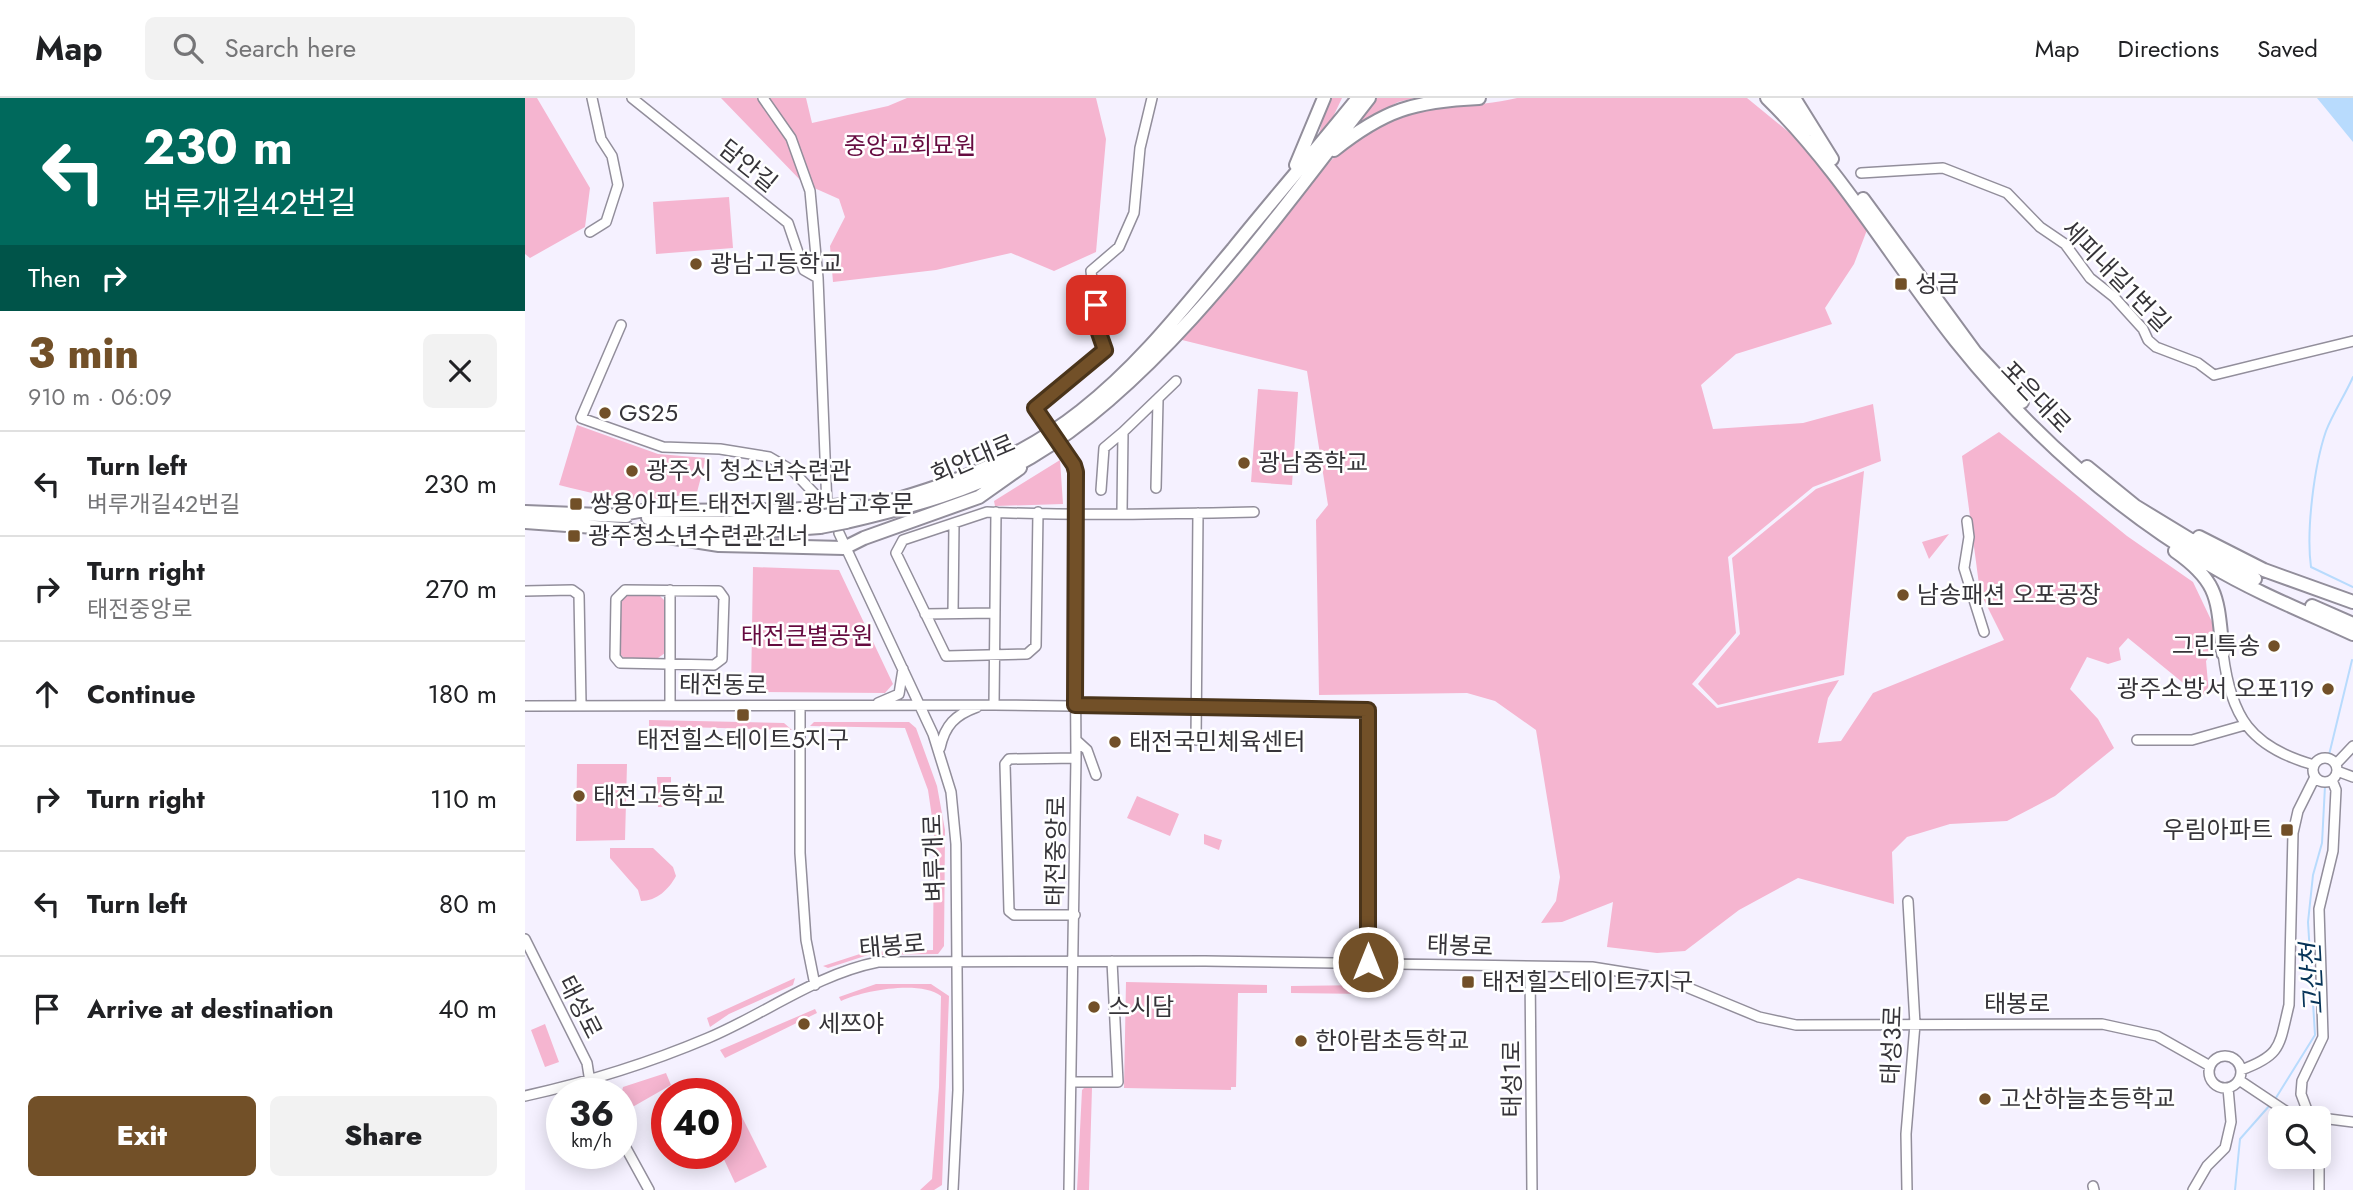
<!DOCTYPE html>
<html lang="en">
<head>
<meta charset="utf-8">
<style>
  body { margin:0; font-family:Jost,"Noto Sans KR",sans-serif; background:#f2f2f2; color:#202124; height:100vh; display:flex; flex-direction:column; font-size:26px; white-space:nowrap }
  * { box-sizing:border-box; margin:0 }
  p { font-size:23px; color:#757577 }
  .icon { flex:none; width:38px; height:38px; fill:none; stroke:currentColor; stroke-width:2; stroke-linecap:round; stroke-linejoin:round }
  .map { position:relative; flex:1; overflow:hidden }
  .details { display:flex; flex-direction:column; background:#fff; width:525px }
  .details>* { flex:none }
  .guide { background:#00695c; color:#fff; overflow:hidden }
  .buttons { position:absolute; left:1743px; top:1008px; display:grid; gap:14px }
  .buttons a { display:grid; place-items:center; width:63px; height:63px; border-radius:10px; background:#fff; box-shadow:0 4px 18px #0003; font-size:35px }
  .speed { position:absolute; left:21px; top:980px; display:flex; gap:14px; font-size:35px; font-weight:700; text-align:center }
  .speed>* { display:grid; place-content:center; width:91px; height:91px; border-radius:50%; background:#fff; box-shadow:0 4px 18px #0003; line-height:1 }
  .speed small { font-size:18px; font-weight:400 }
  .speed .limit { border:10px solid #d22; background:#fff; color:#111 }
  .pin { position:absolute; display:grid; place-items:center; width:60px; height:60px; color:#fff; margin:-30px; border-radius:14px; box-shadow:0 4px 10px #0006 }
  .me { position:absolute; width:77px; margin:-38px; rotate:0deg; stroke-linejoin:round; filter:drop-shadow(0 0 5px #0008) }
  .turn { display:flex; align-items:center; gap:24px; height:147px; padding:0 28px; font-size:32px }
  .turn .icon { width:91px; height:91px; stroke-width:2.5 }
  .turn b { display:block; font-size:49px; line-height:60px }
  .then { display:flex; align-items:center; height:66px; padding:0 28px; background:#0003; gap:14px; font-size:26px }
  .round { display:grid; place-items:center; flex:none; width:74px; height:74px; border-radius:10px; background:#f2f2f2 }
  .summary { display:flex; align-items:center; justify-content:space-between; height:119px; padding:0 28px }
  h1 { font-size:42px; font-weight:800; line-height:52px; color:#725028 }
  .button { display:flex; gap:14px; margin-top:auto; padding:14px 28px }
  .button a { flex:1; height:80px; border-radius:10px; background:#725028; color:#fff; font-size:28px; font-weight:800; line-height:80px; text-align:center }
  .button a+a { background:#f2f2f2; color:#202124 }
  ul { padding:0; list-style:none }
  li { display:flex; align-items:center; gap:21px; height:105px; padding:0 28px; border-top:2px solid #e0e0e0 }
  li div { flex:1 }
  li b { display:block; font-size:26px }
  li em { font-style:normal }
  header { display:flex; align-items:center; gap:42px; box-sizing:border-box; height:98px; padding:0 35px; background:#fff; border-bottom:2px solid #e0e0e0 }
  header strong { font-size:33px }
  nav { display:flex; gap:38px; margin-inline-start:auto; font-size:24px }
  .search { width:490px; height:63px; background:#f2f2f2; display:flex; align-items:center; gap:18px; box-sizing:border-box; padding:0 24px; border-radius:10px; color:#757577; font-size:26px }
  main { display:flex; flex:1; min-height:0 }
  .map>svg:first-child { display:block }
  .green { fill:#f5b5d0 }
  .water { fill:#b8dbfd }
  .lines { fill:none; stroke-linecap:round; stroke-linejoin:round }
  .stream { stroke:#b8dbfd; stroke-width:2 }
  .minor-casing { stroke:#928e9b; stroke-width:12 }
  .highway-casing { stroke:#928e9b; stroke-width:16 }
  .minor { stroke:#fff; stroke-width:9 }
  .highway { stroke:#fff; stroke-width:12 }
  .minor-bridge-casing { stroke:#928e9b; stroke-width:12; stroke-linecap:butt }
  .highway-bridge-casing { stroke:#928e9b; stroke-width:16; stroke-linecap:butt }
  .minor-bridge { stroke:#fff; stroke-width:9 }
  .highway-bridge { stroke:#fff; stroke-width:12 }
  .route-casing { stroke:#4a341a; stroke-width:18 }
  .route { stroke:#725028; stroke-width:12 }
  .poi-dot { fill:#725028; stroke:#fff; stroke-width:2.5 }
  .labels { text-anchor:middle; stroke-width:5; stroke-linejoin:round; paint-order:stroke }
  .park-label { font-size:24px; fill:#660b40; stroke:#fff }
  .street-label { font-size:24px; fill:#363439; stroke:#fff }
  .poi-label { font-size:24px; fill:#363439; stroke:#fff; text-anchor:start }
  .water-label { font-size:26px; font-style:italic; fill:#073458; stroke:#fff }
</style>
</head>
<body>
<header>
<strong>Map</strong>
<div class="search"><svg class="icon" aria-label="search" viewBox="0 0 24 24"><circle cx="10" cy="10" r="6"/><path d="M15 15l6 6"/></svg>Search here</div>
<nav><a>Map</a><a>Directions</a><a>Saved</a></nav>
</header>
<main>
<section class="details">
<div class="guide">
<div class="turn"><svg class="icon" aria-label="left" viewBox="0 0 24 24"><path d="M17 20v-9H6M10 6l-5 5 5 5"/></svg><div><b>230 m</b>벼루개길42번길</div></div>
<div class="then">Then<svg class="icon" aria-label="right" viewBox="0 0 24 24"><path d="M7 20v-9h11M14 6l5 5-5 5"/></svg></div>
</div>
<div class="summary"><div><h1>3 min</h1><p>910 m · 06:09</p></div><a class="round"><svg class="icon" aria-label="close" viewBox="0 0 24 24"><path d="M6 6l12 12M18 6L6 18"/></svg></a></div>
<ul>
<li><svg class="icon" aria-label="left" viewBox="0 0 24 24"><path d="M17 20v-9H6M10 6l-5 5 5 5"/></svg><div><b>Turn left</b><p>벼루개길42번길</p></div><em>230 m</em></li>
<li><svg class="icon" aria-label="right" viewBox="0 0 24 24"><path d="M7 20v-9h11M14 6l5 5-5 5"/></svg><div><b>Turn right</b><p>태전중앙로</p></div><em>270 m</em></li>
<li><svg class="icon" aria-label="ahead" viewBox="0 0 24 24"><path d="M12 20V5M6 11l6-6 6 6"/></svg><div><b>Continue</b></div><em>180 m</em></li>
<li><svg class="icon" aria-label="right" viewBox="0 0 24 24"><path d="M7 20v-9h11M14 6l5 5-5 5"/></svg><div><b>Turn right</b></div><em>110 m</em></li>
<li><svg class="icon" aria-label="left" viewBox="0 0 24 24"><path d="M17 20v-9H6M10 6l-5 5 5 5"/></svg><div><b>Turn left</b></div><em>80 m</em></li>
<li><svg class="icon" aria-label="arrive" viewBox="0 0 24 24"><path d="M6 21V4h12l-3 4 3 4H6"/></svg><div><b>Arrive at destination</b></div><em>40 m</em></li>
</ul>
<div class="button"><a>Exit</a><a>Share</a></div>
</section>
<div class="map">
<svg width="1828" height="1092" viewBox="0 0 1828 1092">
  <rect width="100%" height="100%" fill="#f5f1ff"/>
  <!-- green -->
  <path class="green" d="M0,0H12L65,90L60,129L5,160L0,156Z
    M196,0H281L287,25L363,8L382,0H571L581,41L571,154L529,173L486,155L411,172L308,184L305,148L320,119L314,101L278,85Z
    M803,0H817L808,19L793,40Z
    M851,0H890L873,4L829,29Z
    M992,0H1222L1282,49L1342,132L1329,166L1300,210L1307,226L1211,256L1176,287L1188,331L1278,325L1348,306L1356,363L1288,389L1203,459L1211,535L1167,586L1192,610L1314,582L1303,600L1293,645L1316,643L1348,595L1479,542L1455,494L1437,358L1474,334L1602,438L1668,484L1688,526L1690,550L1681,563L1684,596L1673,597L1603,540L1594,550L1596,562L1583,566L1562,559L1545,591L1573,621L1589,650L1530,698L1482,723L1425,726L1382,739L1367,754L1369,806L1273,780L1214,812L1160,853L1132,855L1082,849L1088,804L1037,824L1016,825L1031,803L1035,779L1011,632L970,603L942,595L794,597L791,422L803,407L782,273L653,241C686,202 720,163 754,123C785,87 816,42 861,22C904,3 949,11 992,0Z
    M204,99L208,150L131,156L128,104Z
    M733,291L773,294L767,387L726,384Z
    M52,327L133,356L181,360L171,398C156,395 142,401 127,401C94,402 65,395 34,387Z
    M535,362L538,406L470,408L469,403Z
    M1339,373L1319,577L1193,607L1173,586L1215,536L1207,460L1291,391Z
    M1424,436L1404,461L1397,444Z
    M228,469L314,472L368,586L360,595L226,594Z
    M99,498H135L139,502L140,555L133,560L100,561L95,556V502Z
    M124,622L259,625L267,632L124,628Z
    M289,624H384L391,630L412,688L420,732L419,848L413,856L343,857L303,870L298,868L341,854L408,852L409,733L403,692L380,630L285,628Z
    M52,666H102L100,742L51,743Z
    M146,679V709H133L132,679Z
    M612,698L654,716L645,738L602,720Z
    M679,736L697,742L694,752L679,746Z
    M85,750H128L148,769L151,778C144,791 132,803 116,803L113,792L85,760Z
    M270,880L268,887L204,916L185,929L182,920Z
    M601,884L742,887V895H713L711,989H706V992L599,990Z
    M351,886H406L424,898L417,1087L409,1092H395L407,1081L414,989L416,898C396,882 339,892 316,903L314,899Z
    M842,887V896L766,895V888Z
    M290,911L292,915L200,960L195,952Z
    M20,926L34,964L20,969L6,932Z
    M141,975L146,987L104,1011L96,998L98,989Z
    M560,989L567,990L564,1092H552L557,992Z
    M210,1005L242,1069L210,1085L196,1055H201V1010Z"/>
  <!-- water -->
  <path class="water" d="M1792,0H1828V44Z"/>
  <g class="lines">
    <!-- stream -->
    <path class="stream" d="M1828,279C1820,297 1808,315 1801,333C1789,368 1781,433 1786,469L1828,489
      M1804,657L1827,562
      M1749,1003L1790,937L1783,824L1788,777L1797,745L1800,688
      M1710,1092L1715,1041L1745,1007"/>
    <!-- minor casing -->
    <g class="minor-casing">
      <path id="minor" d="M107,0L263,125L279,172L293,180
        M238,0L266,40L285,93L293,180L302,409
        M1336,75L1418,70L1482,95L1515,129L1540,146L1565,180L1589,199L1618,231L1623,242L1631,249L1673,265L1689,277L1828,243
        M65,134L81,124L93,87L87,58L76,41L67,0
        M96,227L56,320L138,349L195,351L244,359L268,373L303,410
        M512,315L510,310L563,269L580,252L573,232L566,173L594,149L609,115L615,50L627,0
        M631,390L633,302
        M576,392L579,350L598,334
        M513,414L511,548L502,556L421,558L371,455L378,442L462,414C550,418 641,416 729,414
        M597,414L598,334L651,283
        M1442,423L1444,439L1439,470L1459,534
        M314,435L408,636L426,694L431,746L433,992L428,1092
        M100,492L194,493L199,500L197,561L189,567L95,565L90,559L91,501Z
        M145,492V606
        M0,493L47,492L54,497L56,605
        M428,515L429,425
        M400,516L469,515
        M1698,555C1706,619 1725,649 1789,667
        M353,605L374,596L378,571
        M469,607L471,414
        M0,608L469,607L843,612V864
        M275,608V755L281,842L290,887
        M551,642L562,652L571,677
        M671,642L673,415
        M1612,642H1667L1720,627
        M415,650C420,627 430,617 452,609
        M1788 672a12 12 0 1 1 24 0a12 12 0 1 1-24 0Z
        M1811,666L1828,648
        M1812,673L1828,679
        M550,817H489L484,813L480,666L484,661L551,660
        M0,841L62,965L65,984L71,996
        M1005,869L1007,1092
        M1684 974a16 16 0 1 1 32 0a16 16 0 1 1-32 0Z
        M1716,972C1757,957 1754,948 1764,907L1768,735L1773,713L1790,679
        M1714,982L1765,1016L1828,1024
        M548,984H593L587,863
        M0,998C63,984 124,965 183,940C240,916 292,876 353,864L680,863L1067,869L1142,881L1234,919L1271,927L1577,926L1632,938L1685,968
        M1785,1020L1776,996L1777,983L1798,939L1794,811L1808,753L1811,692L1807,682
        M96,1041L124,1092
        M1794,1049V1092
        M1568,1088L1569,1092
        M544,1092L551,660L549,367
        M1382,1092L1381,1036L1390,926L1383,803
        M1668,1092L1682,1068L1700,1050L1706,1024L1703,990"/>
    </g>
    <!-- highway casing -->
    <g class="highway-casing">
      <path id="highway" d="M1242,0C1316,72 1367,162 1431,243C1502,332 1587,408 1685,467C1730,494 1780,514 1828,536
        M1256,0L1284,31
        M1269,0L1307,61
        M809,52C859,12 889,3 954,0
        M771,67L799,0
        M1338,101L1450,254L1497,304
        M1562,369L1610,408L1730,481
        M0,414L101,418
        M320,415C404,395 488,367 556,313C616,266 660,208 708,151C749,100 792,51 833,0
        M93,417L114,413L265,412L330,406
        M123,420L204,425L292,419
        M0,424L97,431
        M321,424C385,409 449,392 506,359C636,282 751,119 844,0
        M92,431L194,447L319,450L339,440L454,399L495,370
        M126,432L227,434L295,429
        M1674,439L1739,472L1828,504
        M1650,453C1696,485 1692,503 1698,555
        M1787,508L1828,526"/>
    </g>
    <!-- minor -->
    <use href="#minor" class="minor"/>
    <!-- highway -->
    <use href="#highway" class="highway"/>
    <!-- minor-bridge casing -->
    <g class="minor-bridge-casing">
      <path id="minor-bridge" d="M512,315L549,367"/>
    </g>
    <!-- highway-bridge casing -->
    <g class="highway-bridge-casing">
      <path id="highway-bridge" d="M292,419L320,415
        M295,429L321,424"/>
    </g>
    <!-- minor-bridge -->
    <use href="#minor-bridge" class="minor-bridge"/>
    <!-- highway-bridge -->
    <use href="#highway-bridge" class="highway-bridge"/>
  </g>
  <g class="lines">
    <!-- route casing -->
    <g class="route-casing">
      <path id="route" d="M571,207L573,232L580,252L510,310L549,367L551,374L550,607L843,612V864"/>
    </g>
    <!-- route -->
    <use href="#route" class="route"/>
  </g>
  <!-- markers -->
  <g class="poi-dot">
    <circle cx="171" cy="166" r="7"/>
    <rect x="1369" y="179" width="14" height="14" rx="3.5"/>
    <circle cx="80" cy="315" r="7"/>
    <circle cx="719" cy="365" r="7"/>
    <circle cx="107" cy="373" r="7"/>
    <rect x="44" y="399" width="14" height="14" rx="3.5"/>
    <rect x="42" y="431" width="14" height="14" rx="3.5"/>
    <circle cx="1378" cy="497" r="7"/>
    <circle cx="1749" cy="548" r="7"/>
    <circle cx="1803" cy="591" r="7"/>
    <rect x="211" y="610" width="14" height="14" rx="3.5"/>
    <circle cx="590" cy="644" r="7"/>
    <circle cx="54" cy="698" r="7"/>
    <rect x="1755" y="725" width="14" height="14" rx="3.5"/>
    <rect x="936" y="877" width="14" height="14" rx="3.5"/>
    <circle cx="569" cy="909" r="7"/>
    <circle cx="279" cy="926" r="7"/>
    <circle cx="776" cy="943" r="7"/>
    <circle cx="1460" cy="1001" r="7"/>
  </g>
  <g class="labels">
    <!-- park labels -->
    <g class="park-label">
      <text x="385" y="56">중앙교회묘원</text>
      <text x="282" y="546">태전큰별공원</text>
    </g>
    <!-- street labels -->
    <g class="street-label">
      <text transform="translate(223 68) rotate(39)" y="8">담안길</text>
      <text transform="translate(1591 178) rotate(46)" y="8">세피내길1번길</text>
      <text transform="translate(1511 299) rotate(46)" y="8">포은대로</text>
      <text transform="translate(448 361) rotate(-23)" y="8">회안대로</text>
      <text transform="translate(198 587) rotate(1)" y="8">태전동로</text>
      <text transform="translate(531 753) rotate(-89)" y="8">태전중앙로</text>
      <text transform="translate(409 760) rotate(-92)" y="8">벼루개로</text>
      <text transform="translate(367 848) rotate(-5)" y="8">태봉로</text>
      <text transform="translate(935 848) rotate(2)" y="8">태봉로</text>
      <text x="1492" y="914">태봉로</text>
      <text transform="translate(55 909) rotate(63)" y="8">태성로</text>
      <text transform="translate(1367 947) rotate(-88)" y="8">태성3로</text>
      <text transform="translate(987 981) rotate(-90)" y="8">태성1로</text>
    </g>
    <!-- poi labels -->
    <g class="poi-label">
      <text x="185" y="174">광남고등학교</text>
      <text x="1390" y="194">성금</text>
      <text x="94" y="323">GS25</text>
      <text x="733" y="373">광남중학교</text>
      <text x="121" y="381">광주시 청소년수련관</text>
      <text x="65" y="414">쌍용아파트.태전지웰.광남고후문</text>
      <text x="63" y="446">광주청소년수련관건너</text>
      <text x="1392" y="505">남송패션 오포공장</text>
      <text x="1735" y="556" text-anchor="end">그린특송</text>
      <text x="1789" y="599" text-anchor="end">광주소방서 오포119</text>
      <text x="218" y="650" text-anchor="middle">태전힐스테이트5지구</text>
      <text x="604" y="652">태전국민체육센터</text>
      <text x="68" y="706">태전고등학교</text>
      <text x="1748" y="740" text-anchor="end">우림아파트</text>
      <text x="957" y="892">태전힐스테이트7지구</text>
      <text x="583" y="917">스시담</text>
      <text x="293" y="934">세쯔야</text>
      <text x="790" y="951">한아람초등학교</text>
      <text x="1474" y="1009">고산하늘초등학교</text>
    </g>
    <!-- water labels -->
    <g class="water-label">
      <text transform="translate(1787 881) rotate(-93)" y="9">고산천</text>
    </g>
  </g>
</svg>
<div class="buttons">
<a><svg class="icon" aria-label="search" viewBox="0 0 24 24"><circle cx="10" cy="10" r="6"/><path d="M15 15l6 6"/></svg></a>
</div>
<div class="speed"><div>36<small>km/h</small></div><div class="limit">40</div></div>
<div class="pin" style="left:571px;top:207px;background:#d93025"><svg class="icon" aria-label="arrive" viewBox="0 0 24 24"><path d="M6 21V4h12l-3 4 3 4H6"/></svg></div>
<svg class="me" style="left:843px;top:864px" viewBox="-20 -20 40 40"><circle r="17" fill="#725028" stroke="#fff" stroke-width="3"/><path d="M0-11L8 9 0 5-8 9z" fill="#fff"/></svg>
</div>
</main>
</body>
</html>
